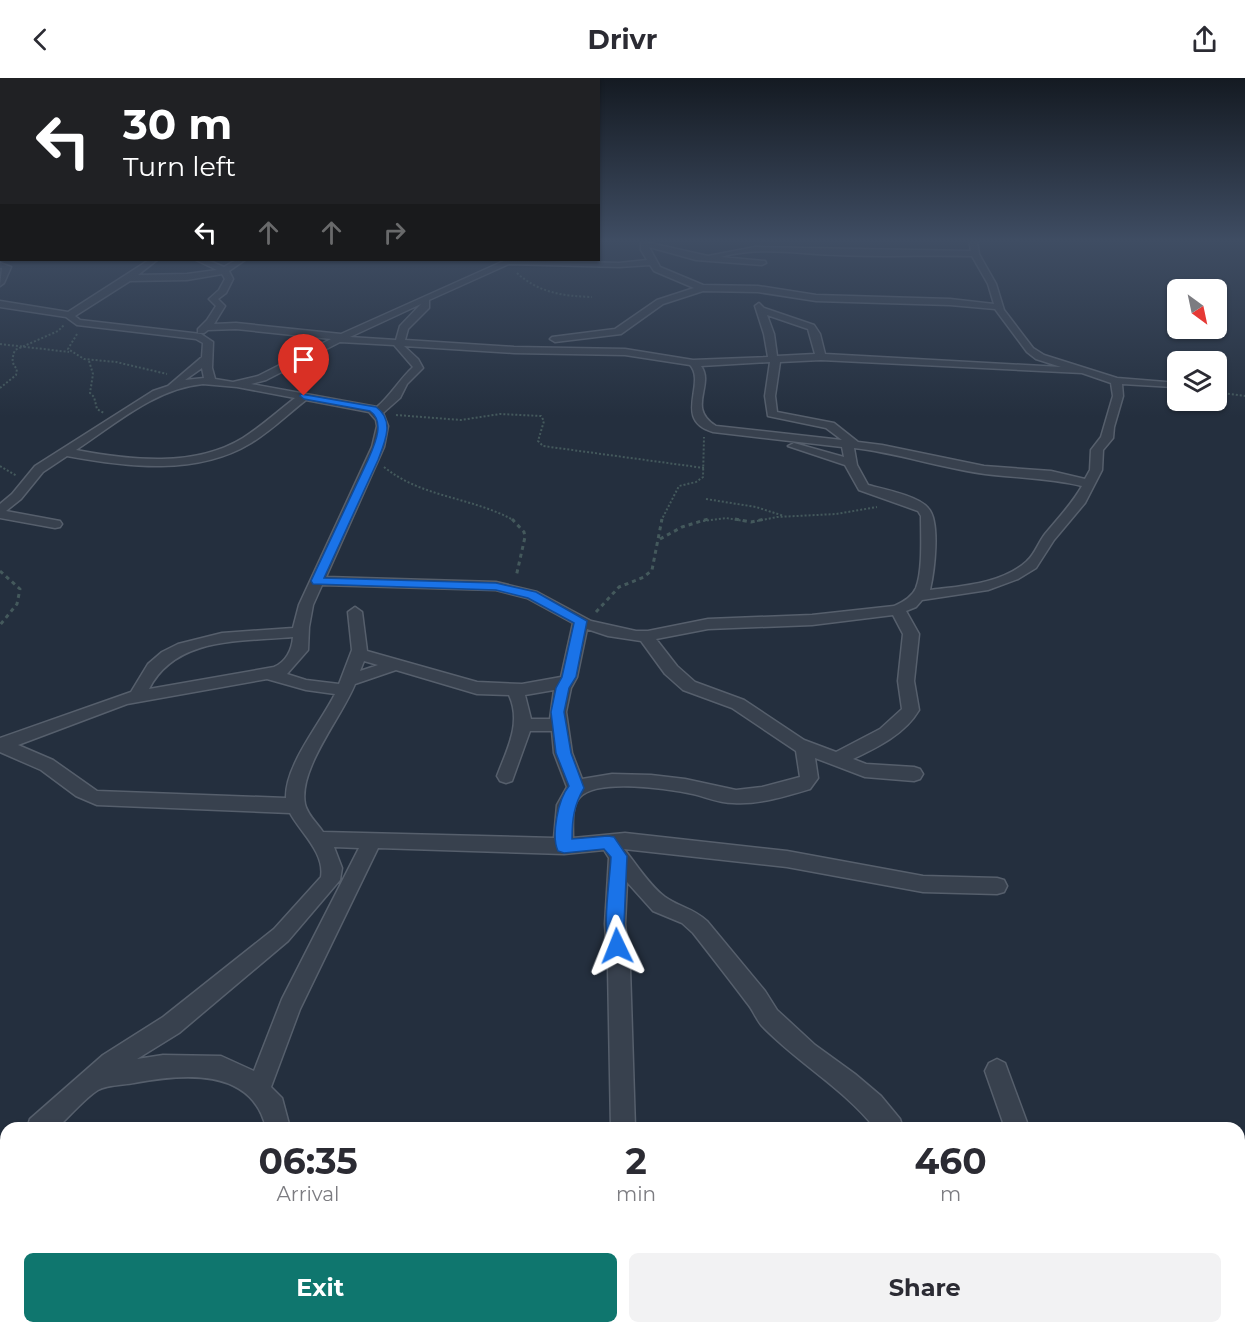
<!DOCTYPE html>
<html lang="en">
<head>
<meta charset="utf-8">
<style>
  body { margin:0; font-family:Montserrat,sans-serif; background:#f2f2f3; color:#2b2b33; height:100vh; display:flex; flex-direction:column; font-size:22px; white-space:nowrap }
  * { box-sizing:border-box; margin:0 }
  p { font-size:20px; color:#7c7c81 }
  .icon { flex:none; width:33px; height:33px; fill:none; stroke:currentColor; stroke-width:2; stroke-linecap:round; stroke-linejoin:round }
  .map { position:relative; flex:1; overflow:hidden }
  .side { position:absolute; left:0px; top:1044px; width:1245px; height:212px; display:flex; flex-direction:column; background:#fff; border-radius:18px 18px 0 0; box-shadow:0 2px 4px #0004 }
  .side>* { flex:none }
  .banner { position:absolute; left:0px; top:0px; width:600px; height:183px; box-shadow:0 2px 4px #0004; background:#202124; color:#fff; overflow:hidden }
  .needle { width:39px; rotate:147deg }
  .tools { position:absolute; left:1167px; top:201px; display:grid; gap:12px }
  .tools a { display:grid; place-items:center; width:60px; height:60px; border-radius:9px; background:#fff; box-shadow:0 2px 4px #0004; font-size:30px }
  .pin { position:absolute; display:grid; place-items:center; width:51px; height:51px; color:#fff; margin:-62px -26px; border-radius:50% 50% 50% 0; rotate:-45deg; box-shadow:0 0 6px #0007 }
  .pin .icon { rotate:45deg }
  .me { position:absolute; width:66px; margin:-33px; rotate:358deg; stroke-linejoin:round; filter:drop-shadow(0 0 4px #0008) }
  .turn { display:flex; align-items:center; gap:21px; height:126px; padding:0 24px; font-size:27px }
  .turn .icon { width:78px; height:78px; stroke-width:2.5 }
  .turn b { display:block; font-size:42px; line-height:51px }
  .lanes { display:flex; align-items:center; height:57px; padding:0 24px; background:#0003; justify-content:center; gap:30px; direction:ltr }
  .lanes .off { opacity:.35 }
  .eta { display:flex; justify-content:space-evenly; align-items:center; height:102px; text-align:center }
  .eta b { font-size:36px; font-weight:700; line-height:42px }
  .cta { display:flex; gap:12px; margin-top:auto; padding:12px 24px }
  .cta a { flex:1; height:69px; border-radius:9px; background:#0f766e; color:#fff; font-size:24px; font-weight:700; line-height:69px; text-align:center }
  .cta a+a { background:#f2f2f3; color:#2b2b33 }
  header { display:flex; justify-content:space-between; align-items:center; height:78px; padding:0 24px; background:#fff; font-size:27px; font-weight:700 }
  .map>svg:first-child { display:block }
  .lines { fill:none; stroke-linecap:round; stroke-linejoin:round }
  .street-casing { stroke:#565f6c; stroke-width:3 }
  .path-far2 { stroke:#44595c; stroke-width:2; stroke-dasharray:2 2; stroke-linecap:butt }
  .path-far1 { stroke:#44595c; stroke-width:3; stroke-dasharray:4 4; stroke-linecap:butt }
  .path { stroke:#44595c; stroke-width:6; stroke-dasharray:7 7; stroke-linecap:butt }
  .street { fill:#38414e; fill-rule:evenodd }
  .route { fill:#1a73e8; stroke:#114b97; stroke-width:1.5 }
</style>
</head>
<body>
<header><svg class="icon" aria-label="back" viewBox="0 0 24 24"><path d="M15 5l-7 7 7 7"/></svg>Drivr<svg class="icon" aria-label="share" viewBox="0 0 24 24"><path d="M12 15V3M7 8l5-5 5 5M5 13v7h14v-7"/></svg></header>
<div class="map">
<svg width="1245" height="1255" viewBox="0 0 1245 1255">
  <rect width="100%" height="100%" fill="#242f3e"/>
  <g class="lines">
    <!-- street casing -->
    <g class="street-casing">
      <path id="street" d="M641,163L708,178L755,169L971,173L969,163H977L979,176L996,206L1004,232L1033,270L1044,277L1117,300L1178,305L1177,308L1173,309L1122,306L1123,318L1114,349L1113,360L1103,372L1102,392L1085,425L1054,462L1036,490L1018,501L988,512L922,522L916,529L906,533L919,556L914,603L919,632C905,656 878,669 853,681L866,686L914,689L920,691L923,696L920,701L914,703L865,699L815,680L818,700L810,711C787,718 758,727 733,725C719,725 706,719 693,716C669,711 598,700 580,719C571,728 573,748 573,760L625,755L787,773L923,798L997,800L1004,802L1007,808L1004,814L997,816L923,814L787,789L624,771C637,787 649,807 665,819C679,829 693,830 707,843L765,913L777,932L815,967L855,996L881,1018L900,1041L903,1050H875C843,1010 798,985 762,948C756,941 753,932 747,925C729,901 711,878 693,855L682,845L653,833L627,804L625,846L630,889L635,1050H611L608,889L605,846L609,780L604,772L564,776L378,770L300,931L271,1009L282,1020L290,1050H266C252,989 182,996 134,1005C124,1007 107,1007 98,1012C85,1020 69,1039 57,1050H27L30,1041L103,977L163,939L274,851L321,799C325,775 301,755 290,735L97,727L76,718L41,692L0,674V660L131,614L148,586L162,574L178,566L222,555L293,550L299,527L372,369L377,348L376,342L369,334L306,322C288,336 271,353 251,365C197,398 127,389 67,378L43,394L21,421L6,433L60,443L62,446L60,449L55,450L0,440V426L12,416L35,388L153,313L168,308L202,279L203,265L196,261L77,247L66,239L0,229V223L68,234L149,182H157L138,197L187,196L217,192L196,182H207L224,189L236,182H245L229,193L233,201L226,215L218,221L225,228L214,246L236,245L341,256L506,182L619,185L647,182L641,172ZM649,169L696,182L762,187L766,185L765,183L721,179C758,168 799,176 837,177C882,179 927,177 972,178L988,206L994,226L950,221L816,217L758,208L703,207L660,189ZM509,186L619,189L650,187L654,193L694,210L657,222L615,251L552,259L550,261L555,264L621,256L663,226L703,213L758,214L816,223L950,227L995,231L1027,274L1036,281L1061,289L825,276L820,256L814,247L764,230L759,225L755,228L764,256L768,279L693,282L625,271L514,269L405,262L408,251L429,230V222ZM222,196L225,201L219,212L209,221L216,228L207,242L198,251V255H204L208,252L236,251L331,261L258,298L233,304L215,301L212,290L213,264L201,256L80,242L75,238L130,203L187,202ZM421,226L400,248L396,262L350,259ZM767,237L808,251L815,276L777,278L774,256ZM340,264L394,267L413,289C399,302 391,317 377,329L251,306L266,302ZM404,268L514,275L625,277L690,287C707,305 672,342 713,354L842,369L844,379L794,365L788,368L845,387L859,412L918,433L921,438C921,457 923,493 916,510C912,519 903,524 894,528L812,537L708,541L648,553H636L591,543L537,514L496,504L326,499L384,369L388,348L383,335L400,320L407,306L423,290L418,281ZM821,282L1082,295L1111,305L1113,318L1101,359L1091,372L1090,392L1085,401L1051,393L984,388L882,367L858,364L834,345L777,334L775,318L780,284ZM770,284L765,318L768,338L826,350L842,362L716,348C686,330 715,307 701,288ZM202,290L204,300L185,302ZM203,306L237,309L295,320C278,333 262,348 243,360C194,390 130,382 76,372C114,347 156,310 203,306ZM854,370C898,375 941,390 985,396C1018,400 1049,400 1082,408C1072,426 1058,440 1045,456C1038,465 1035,476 1027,483C1002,506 961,508 930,512C934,495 941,443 928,430C919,418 883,411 868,407L857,387ZM322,507L496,512L527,520L573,545L561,599L522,606L477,604L367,573L362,534L355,529L348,534L352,572L339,606L306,602L287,596L308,572L309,549L313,527ZM893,537L903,556L898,603L902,631L880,651L836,674L804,662L744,622L695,604L677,588L656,561L708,551L812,547ZM587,551L608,558L641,563L665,596L683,612L732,630L796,673L800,699L762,709L736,712L685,701L651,697L612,696L582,701L572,675L566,634L571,610L577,599ZM293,559C292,572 286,584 274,589L149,611C176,558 242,564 293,559ZM364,583L378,587L360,593ZM396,592L477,616L509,617C522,645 507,671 497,698L500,703L506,705L512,703L530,653H552L554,675L567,709L557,727L554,760L323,754C317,745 307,736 305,726C298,691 342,639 355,606ZM267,601L306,612L335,616C320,646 285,687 286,720L97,713L53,682L18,667L127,626ZM554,612L550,641H531L525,617ZM334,769L359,770L282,921L254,993L221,978L163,977L137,981L179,955L288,863L340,802L342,790Z
        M0,185L11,189L4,205L0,208L2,190H0Z
        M997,981L1005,985L1029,1050H1005L985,993L989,985Z
        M6,1063V1089L0,1092V1065Z
        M233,1250H261L260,1255H232Z
        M580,1250H608V1255H580Z
        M1075,1250H1103L1105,1255H1077Z"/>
    </g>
    <!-- path-far2 -->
    <path class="path-far2" d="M517,195C539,215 563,218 592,219
      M77,256L68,271L84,281L116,284L167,296
      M0,266L69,274
      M89,283L93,296L90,315L94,319L97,331L104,335
      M0,310L16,297L17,291C11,285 12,280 15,272L58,253L64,247
      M1216,314L1245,318
      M396,337L461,342L500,336L541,338L544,343L538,363L543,368L704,390
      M0,388L17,398
      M384,389C422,420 473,419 515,443
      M706,421L756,429L784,438
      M661,443L679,408L696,404L703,399L704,359
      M703,443L726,440L744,443
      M757,443L777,439L836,436L877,429"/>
    <!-- path-far1 -->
    <path class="path-far1" d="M512,441L524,454L525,459L516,499
      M735,441L751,444L765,441
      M660,461L682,449L708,441
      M0,493L20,511L17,526L0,547
      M596,534L619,509L644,499L652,492L662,441"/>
    <!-- path -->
    <path class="path" d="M1165,1250L1173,1255"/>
    <!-- street -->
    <use href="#street" class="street"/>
  </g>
  <!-- sky -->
  <linearGradient id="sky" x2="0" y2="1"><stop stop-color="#141a22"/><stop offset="0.48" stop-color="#3f4d63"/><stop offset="1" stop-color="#3f4d63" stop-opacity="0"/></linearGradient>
  <rect width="1245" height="339" fill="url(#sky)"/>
  <!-- route -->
  <path class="route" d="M301,316L376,329C395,342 385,364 378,382L324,500L496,505L536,514L587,543L576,599L569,610L564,634L571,675L584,710C574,727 572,741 572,761L608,758L614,759L627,778L624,846L626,868L623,873L617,876L611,873C601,851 610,804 611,779L604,771L564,775L558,773C551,758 558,721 569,708L556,675L551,634L556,610L562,599L574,545L528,520L496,512L313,506L311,503L368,382C374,368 386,344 370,333L304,321L300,318Z"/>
</svg>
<div class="tools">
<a><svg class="needle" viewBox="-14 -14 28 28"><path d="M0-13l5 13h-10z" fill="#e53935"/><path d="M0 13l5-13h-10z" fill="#7c7c81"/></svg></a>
<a><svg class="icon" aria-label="layers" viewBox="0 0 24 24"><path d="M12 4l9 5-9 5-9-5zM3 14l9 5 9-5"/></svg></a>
</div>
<div class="pin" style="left:304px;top:318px;background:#d93025"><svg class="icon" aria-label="arrive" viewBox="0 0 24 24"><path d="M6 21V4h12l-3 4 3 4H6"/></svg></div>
<svg class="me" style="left:617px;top:868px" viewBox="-20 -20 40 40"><path d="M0-17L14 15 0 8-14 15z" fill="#1a73e8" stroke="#fff" stroke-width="4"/></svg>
<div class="banner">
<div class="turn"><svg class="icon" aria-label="left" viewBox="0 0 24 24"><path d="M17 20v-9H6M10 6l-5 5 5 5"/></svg><div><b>30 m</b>Turn left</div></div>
<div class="lanes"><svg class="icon" aria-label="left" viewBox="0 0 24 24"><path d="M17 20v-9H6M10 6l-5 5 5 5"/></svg><svg class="icon off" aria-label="ahead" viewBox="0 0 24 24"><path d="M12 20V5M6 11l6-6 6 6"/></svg><svg class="icon off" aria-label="ahead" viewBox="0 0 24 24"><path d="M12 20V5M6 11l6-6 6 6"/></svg><svg class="icon off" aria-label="right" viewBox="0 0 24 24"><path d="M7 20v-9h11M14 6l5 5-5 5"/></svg></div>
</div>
<section class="side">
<div class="eta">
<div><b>06:35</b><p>Arrival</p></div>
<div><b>2</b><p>min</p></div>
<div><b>460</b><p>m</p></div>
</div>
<div class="cta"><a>Exit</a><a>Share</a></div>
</section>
</div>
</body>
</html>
